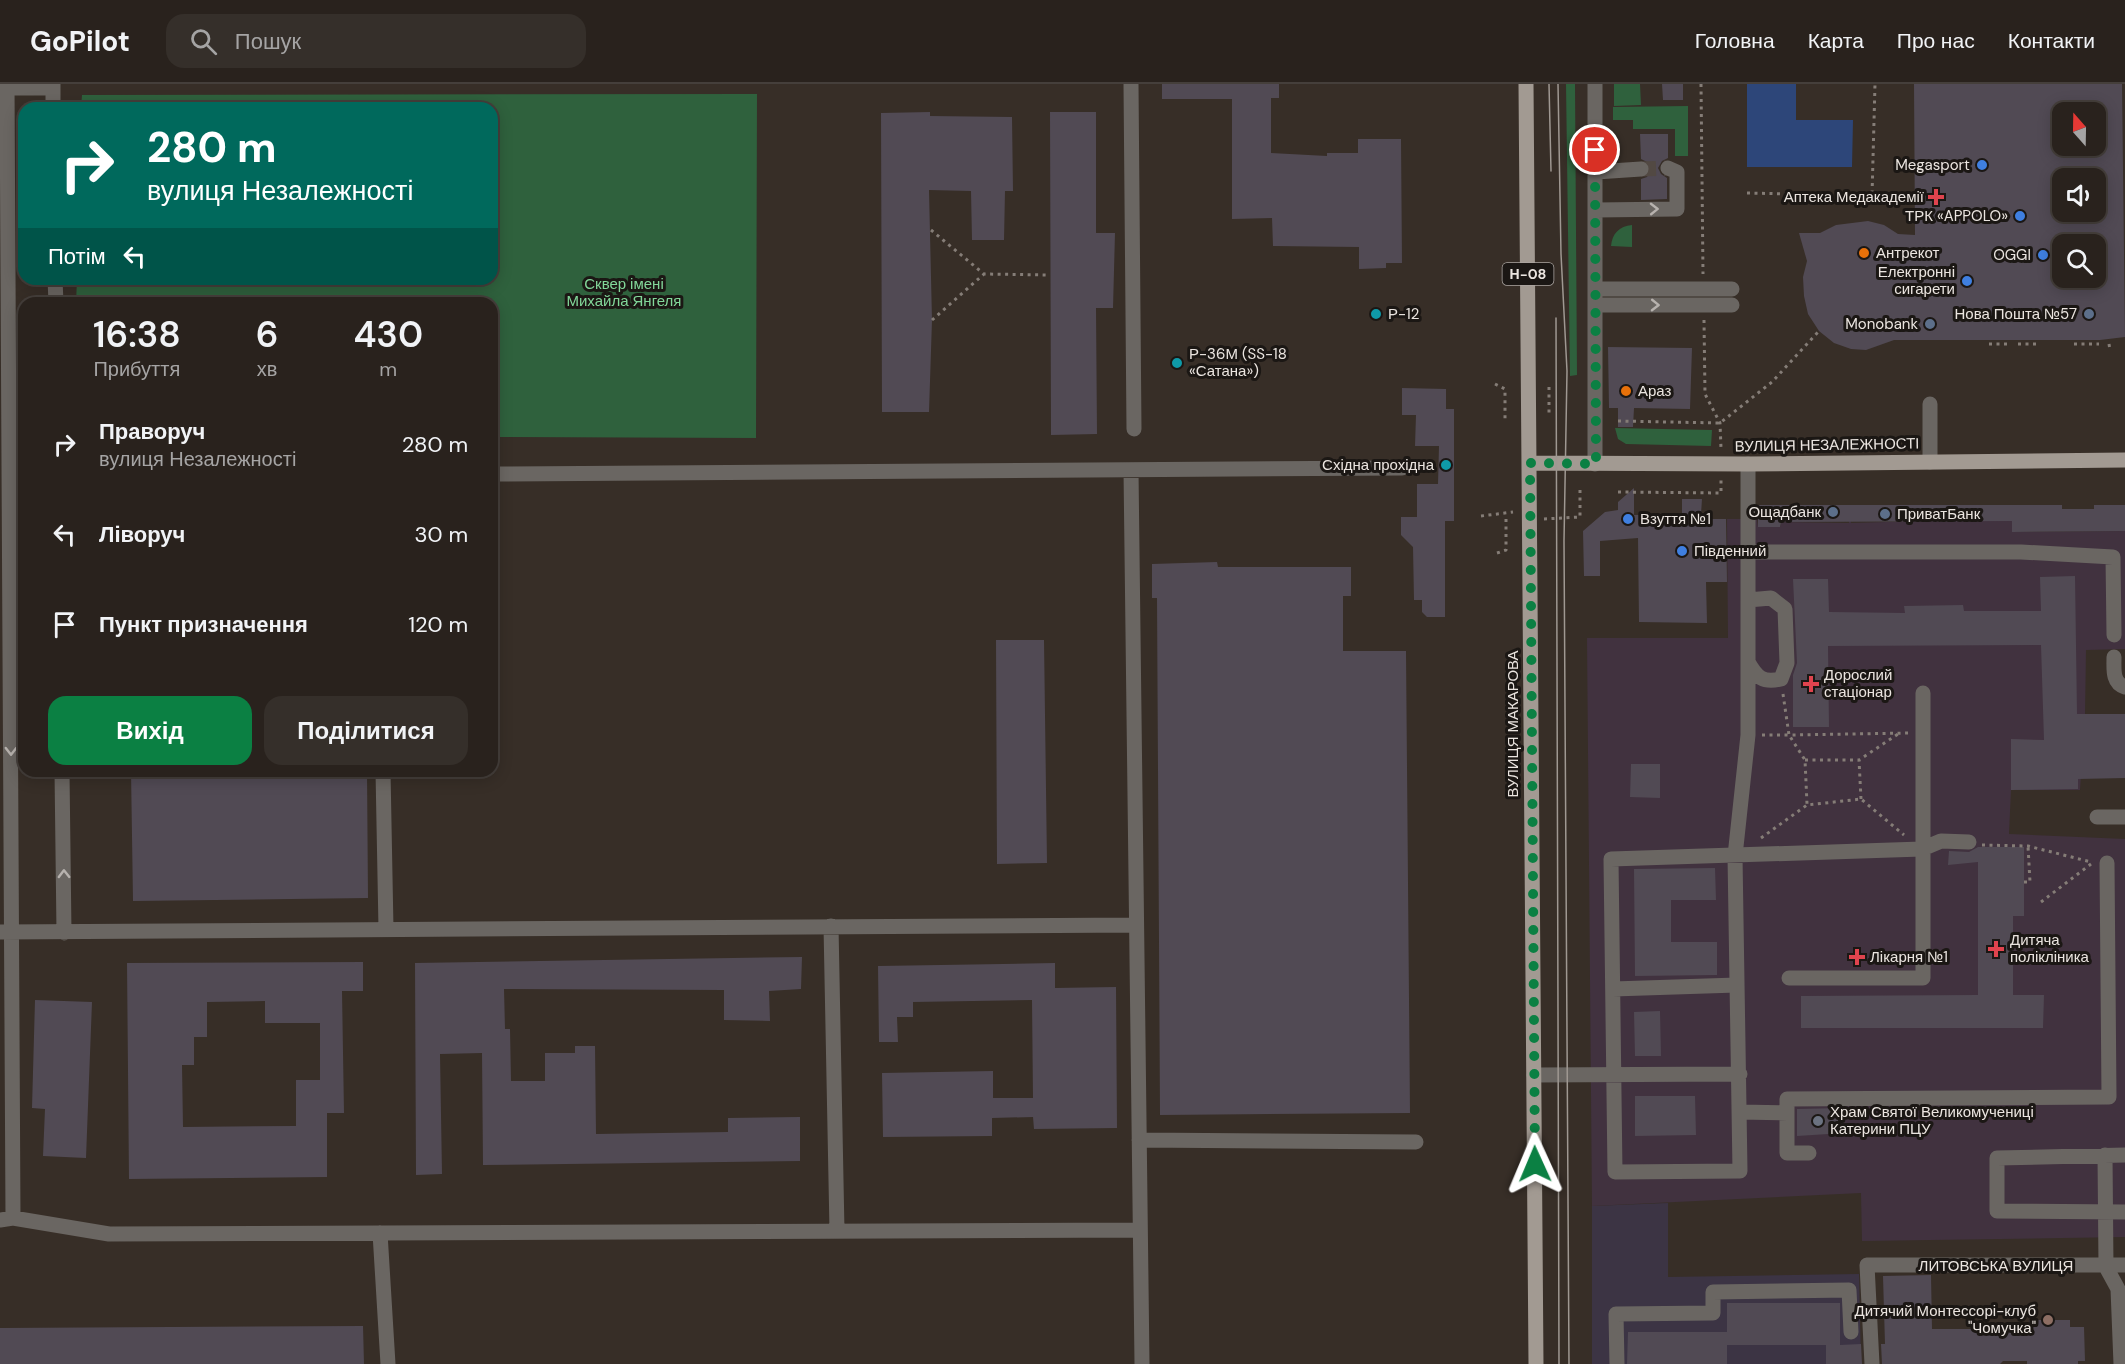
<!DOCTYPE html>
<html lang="uk">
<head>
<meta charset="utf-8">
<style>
  body { margin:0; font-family:"DM Sans",sans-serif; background:#352f2a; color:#f1f3f6; height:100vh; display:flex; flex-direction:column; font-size:22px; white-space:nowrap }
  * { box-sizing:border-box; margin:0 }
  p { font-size:20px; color:#a5a4a4 }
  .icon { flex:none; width:33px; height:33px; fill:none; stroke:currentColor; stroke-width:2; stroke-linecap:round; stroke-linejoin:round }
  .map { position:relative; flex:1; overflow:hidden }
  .panel { position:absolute; left:18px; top:213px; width:480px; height:480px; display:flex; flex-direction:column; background:#29221d; border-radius:18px; box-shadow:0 3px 15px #0003,0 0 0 2px #453f3b }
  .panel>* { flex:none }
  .hud { position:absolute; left:18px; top:18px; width:480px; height:183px; border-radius:18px; box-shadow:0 3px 15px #0003,0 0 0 2px #453f3b; background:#00695c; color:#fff; overflow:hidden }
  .needle { width:39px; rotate:340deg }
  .buttons { position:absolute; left:2052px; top:18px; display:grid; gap:12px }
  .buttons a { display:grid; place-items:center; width:54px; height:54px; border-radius:12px; background:#29221d; box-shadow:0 3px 15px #0003,0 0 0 2px #453f3b; font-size:30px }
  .pin { position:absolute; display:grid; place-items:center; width:51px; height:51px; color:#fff; margin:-26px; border:3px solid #fff; border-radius:50%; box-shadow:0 2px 6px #0007 }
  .me { position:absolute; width:66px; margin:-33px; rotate:359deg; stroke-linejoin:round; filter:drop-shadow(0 0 4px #0008) }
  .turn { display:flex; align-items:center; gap:21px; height:126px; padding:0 30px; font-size:27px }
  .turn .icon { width:78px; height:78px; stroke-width:2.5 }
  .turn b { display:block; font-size:42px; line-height:51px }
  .then { display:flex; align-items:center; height:57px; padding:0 30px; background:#0003; gap:12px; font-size:22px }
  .eta { display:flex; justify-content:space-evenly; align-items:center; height:102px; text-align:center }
  .eta b { font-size:36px; font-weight:600; line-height:42px }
  .primary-button { display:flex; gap:12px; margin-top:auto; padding:12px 30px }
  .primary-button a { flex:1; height:69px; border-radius:18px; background:#0b8043; color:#fff; font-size:24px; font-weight:600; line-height:69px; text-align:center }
  .primary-button a+a { background:#352f2a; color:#f1f3f6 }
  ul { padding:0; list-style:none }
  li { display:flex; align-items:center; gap:18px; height:90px; padding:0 30px }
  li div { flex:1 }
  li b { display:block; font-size:22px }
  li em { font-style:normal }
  header { display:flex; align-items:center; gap:36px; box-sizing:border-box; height:84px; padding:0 30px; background:#29221d; border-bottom:2px solid #453f3b }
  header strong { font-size:28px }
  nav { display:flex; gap:33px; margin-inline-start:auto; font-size:21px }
  .search { width:420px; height:54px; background:#352f2a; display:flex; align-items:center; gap:15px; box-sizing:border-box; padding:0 21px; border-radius:18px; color:#a5a4a4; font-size:22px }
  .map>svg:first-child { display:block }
  .education { fill:#3c3444 }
  .medical { fill:#41323f }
  .green { fill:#2f613d }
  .water { fill:#2d4679 }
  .building { fill:#514a54; fill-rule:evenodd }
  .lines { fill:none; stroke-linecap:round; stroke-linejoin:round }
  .minor-tunnel { stroke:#524943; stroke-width:15; stroke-dasharray:15 8; stroke-linecap:butt }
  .path { stroke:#857d77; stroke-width:3; stroke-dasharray:3 4.5; stroke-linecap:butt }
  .minor { stroke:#6a6662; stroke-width:15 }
  .major { stroke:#a29a92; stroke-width:15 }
  .tram { stroke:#9f9892; stroke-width:1.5 }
  .oneway { stroke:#b7b2ae }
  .route { stroke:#0b8043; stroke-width:10; stroke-dasharray:0 18 }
  .shop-dot { fill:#3f7fe0; stroke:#1b1714; stroke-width:2 }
  .health-dot { fill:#e0444e; stroke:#1b1714; stroke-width:2 }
  .food-dot { fill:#e8710a; stroke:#1b1714; stroke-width:2 }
  .culture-dot { fill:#0f9aa8; stroke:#1b1714; stroke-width:2 }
  .service-dot { fill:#5c6f8a; stroke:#1b1714; stroke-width:2 }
  .worship-dot { fill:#6b7280; stroke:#1b1714; stroke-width:2 }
  .education-dot { fill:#8d6e63; stroke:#1b1714; stroke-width:2 }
  .labels { text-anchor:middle; stroke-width:6; stroke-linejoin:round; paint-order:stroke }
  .shield { fill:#1b1714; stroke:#ada7a3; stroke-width:1.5 }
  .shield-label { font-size:14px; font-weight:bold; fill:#ebe5e0 }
  .poi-label { font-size:15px; fill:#ebe5e0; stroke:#1b1714; text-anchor:start }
  .park-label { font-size:15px; fill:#82d799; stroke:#1b1714 }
  .street-label { font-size:15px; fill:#ebe5e0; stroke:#1b1714 }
</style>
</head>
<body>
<header>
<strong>GoPilot</strong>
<div class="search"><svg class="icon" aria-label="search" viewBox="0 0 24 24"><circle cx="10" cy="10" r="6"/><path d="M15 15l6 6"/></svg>Пошук</div>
<nav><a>Головна</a><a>Карта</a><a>Про нас</a><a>Контакти</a></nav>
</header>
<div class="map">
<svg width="2125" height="1280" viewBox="0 0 2125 1280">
  <rect width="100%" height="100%" fill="#372e27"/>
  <!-- education -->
  <path class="education" d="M1668,1119V1193L1859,1190L1861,1280H1592V1122Z"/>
  <!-- medical -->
  <path class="medical" d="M1920,421H1941V436L2012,421L2013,448L2125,447V565L2086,566L2085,630L2080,706H2011L2009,750L2125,755V1153L1862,1157L1861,1109L1592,1122L1587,554H1728L1727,435H1757L1758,443H1780L1781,438L1849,439V422L1851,439L1920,437Z"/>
  <!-- green -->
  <path class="green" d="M1566,0H1575L1577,291L1570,292Z
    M1614,0H1640L1641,21L1614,22Z
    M757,10L756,354L492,353V219H76L77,195H492V24H81L82,11Z
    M1688,22V72H1675V45H1633V36H1613V23Z
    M1632,141V163L1611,162C1612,150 1619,142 1632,141Z
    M1615,344L1712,346L1711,362L1626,360L1618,355Z"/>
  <!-- water -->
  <path class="water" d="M1747,0H1796V36H1853L1852,83H1747Z"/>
  <!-- building -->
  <path class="building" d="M1162,0H1279V14H1271V69L1327,72V69H1358V55H1401L1402,179H1386V184L1359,185V163L1273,162L1272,134L1232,135V15H1162Z
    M1662,0H1683V16H1663Z
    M1914,0H2122L2125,253L2100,256H1894L1866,266L1851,265L1834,259L1819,247L1808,230L1804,212L1803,193L1807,177L1799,149H1820L1836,141L1868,137L1884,141L1898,150L1915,151ZM2062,28H2096V62H2062ZM2062,94H2096V128H2062ZM2062,160H2096V194H2062Z
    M930,28V32L1012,33L1013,107H1005L1004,156H972L971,107L929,106L932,236L929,328H882L881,29Z
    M1050,28H1096V149H1115L1113,224H1096L1097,350L1051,351Z
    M1640,50H1668V74L1662,77L1658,84L1661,90L1667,94V115L1641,116V95L1647,93L1651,85L1649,79L1641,75Z
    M1608,263L1692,264L1690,325L1634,324L1633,343H1618V324H1609Z
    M1402,304L1446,305V325H1454V437H1445V533H1427L1422,528V516H1414L1413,463L1401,451V433H1417V400H1438L1439,362H1415L1416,331H1402Z
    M1634,404V431L1682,430V415H1702L1701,430H1706L1707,435H1726L1727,498H1706L1707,539L1639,538L1638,454L1600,457V492H1584L1583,447L1605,428L1618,426V418Z
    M1758,421H2062V425H2094V421H2125V447L2012,448V437L1781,438L1780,443H1758Z
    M1217,478L1218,483H1351V512H1343V567H1406L1410,1029L1160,1031L1157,514H1152V480Z
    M2075,492L2077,630H2125V694L2078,695V705L2011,706V655L2044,656L2041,561L1828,562L1829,643H1793V591L1797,579L1793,495H1828L1829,528L1905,529L1904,522L1963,521L1964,527H2041L2040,493Z
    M996,556H1044L1047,779L997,780Z
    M1631,680H1660V714L1630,713Z
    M131,687H367L368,814L133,817Z
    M1978,763H2024V832H2013V911H2044L2043,944H1801V912L1978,911V778L1948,781L1949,767L1969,768Z
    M1715,784L1716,816H1671V858H1717V891L1635,892L1634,785Z
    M802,873L801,905L769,907L770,937L724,936V906L504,905L505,945H510L511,997H545V969H575V962H595L596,1050L728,1048V1034L800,1033V1077L483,1081L482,969L440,970L442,1090L416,1091L415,879Z
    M363,878V907H342L344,1029H327V1093L129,1095L127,879ZM265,917V939H320V996H296V1042L183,1043L182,981H194V953H207V918Z
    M1055,879V904L1116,903L1117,1044L1034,1045L1033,1033L992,1034V1052L883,1053L882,989L993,987V1014H1033L1032,916L913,918V933H897L898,958H879L878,882Z
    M35,916L92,918L86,1074L43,1072L45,1025L32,1024Z
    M1660,927L1661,972H1635L1634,928Z
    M1635,1012H1695L1696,1051L1635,1052Z
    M1843,1024L1844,1049L1797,1052V1025Z
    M1931,1191L1932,1245H2003V1240H2029V1236H2070V1243H2084L2085,1277H2078V1280H2027V1277H2003L2000,1280H1882L1881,1260H1885L1883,1192Z
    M1727,1219H1840V1261L1861,1260L1862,1280H1826V1261H1727V1280H1627L1628,1248H1727Z
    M363,1242L364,1280H0V1244Z"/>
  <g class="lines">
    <!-- minor-tunnel -->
    <path class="minor-tunnel" d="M1641,85L1668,84"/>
    <!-- path -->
    <path class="path" d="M1701,0L1703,190
      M1747,109L1872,112L1875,0
      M931,146L984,190L1050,191
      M932,236L984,190
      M1704,236L1705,310L1720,339L1721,364
      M1989,260H2008
      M2018,260H2036
      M2074,260H2099
      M2109,260L2110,266
      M1495,300L1505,305V335
      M1549,303V331
      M1618,337L1720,339L1772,298L1819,247
      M1618,408L1721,409V394
      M1481,432L1513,428
      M1544,435L1580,433V402
      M1497,469L1506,466V432
      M1783,610L1789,651L1909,649
      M1762,651H1789L1805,676L1807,720
      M1805,676H1859
      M1861,715L1859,676L1898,650
      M1761,754L1807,721L1861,715L1904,751
      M1982,761L2028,762L2091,778
      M2024,798H2030L2028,762
      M2041,818L2091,780"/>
    <!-- minor -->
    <path class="minor" d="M7,0L13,1134
      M53,0V24
      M1131,0L1134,345
      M1595,0V380
      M0,4H53
      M1596,88L1641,85
      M1596,126L1677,125V88L1668,84
      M55,195L56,219
      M1596,205H1732
      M1596,221H1732
      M1930,320V378
      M1748,380V651L1735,772L1740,1087L1615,1088L1611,775L1922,765L1941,757L1969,758
      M1131,386L1142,1280
      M492,390L1402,384
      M1748,468H2021L2113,473L2114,551
      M2114,573C2114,585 2112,599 2125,603
      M1748,578C1757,594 1763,599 1781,595L1787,579L1785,525L1771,514L1748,516
      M62,687L64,849
      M383,687L386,845
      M2097,733H2125
      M831,842L837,1147
      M0,848L1136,841
      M1789,894H1923V609
      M1613,905L1737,901
      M1534,991L1740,990
      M1740,1028L1787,1029
      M1139,1056L1416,1058
      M1809,1069H1787V1015L2109,1013L2107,779
      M2105,1071L2106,1183L2118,1205L2121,1280
      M2125,1071L1997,1074V1127L2125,1128
      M0,1136L13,1134L109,1150L1140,1146
      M380,1149L388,1280
      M1617,1280L1616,1230L1713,1229V1208L1849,1206L1851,1248
      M1872,1280L1867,1181H2125"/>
    <!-- major -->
    <path class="major" d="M1526,0L1536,1280
      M1530,379L1748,380L2125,376"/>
    <!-- tram -->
    <path class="tram" d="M1549,0L1551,87
      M1558,0L1561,170L1567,287L1564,457L1569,1280
      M1556,234L1559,1280"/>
  </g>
  <!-- one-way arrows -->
  <defs><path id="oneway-chevron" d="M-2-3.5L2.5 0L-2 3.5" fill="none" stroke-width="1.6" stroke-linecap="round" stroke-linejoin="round" transform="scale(1.5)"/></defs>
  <g class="oneway">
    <use href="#oneway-chevron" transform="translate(1654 125) rotate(-1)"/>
    <use href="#oneway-chevron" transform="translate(1655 221) rotate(1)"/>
    <use href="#oneway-chevron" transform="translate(11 667) rotate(90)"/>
    <use href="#oneway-chevron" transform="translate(64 790) rotate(-91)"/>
  </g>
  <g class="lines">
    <!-- route -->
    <path class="route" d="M1535,1080L1530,379L1596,380L1595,66"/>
  </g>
  <!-- markers -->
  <g class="shop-dot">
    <circle cx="1982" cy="81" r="6"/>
    <circle cx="2020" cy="132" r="6"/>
    <circle cx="2043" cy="171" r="6"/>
    <circle cx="1967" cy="197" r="6"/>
    <circle cx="1628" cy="435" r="6"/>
    <circle cx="1682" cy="467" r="6"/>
  </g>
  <g class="health-dot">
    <path d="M1933 104h6v6h6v6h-6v6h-6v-6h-6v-6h6z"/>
    <path d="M1808 591h6v6h6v6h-6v6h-6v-6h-6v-6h6z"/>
    <path d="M1993 856h6v6h6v6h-6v6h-6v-6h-6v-6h6z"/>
    <path d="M1854 864h6v6h6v6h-6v6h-6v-6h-6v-6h6z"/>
  </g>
  <g class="food-dot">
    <circle cx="1864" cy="169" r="6"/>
    <circle cx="1626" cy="307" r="6"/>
  </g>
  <g class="culture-dot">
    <circle cx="1376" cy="230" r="6"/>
    <circle cx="1177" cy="279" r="6"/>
    <circle cx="1446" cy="381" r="6"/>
  </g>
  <g class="service-dot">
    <circle cx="2089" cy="230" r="6"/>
    <circle cx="1930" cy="240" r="6"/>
    <circle cx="1833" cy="428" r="6"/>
    <circle cx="1885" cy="430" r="6"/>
  </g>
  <circle class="worship-dot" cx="1818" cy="1037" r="6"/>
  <circle class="education-dot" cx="2048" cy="1236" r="6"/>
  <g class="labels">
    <!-- shield labels -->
    <rect class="shield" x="1502.5" y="179" width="51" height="22" rx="4.5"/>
    <g class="shield-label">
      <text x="1528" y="195">Н-08</text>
    </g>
    <!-- poi labels -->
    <g class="poi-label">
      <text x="1970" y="86" text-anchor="end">Megasport</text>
      <text x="1924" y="118" text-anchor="end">Аптека Медакадемії</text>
      <text x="2008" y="137" text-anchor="end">ТРК «APPOLO»</text>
      <text x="1876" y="174">Антрекот</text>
      <text x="2031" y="176" text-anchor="end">OGGI</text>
      <text x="1955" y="193" text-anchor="end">Електронні<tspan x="1955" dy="17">сигарети</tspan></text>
      <text x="1388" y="235">Р-12</text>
      <text x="2077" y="235" text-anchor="end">Нова Пошта №57</text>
      <text x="1918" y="245" text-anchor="end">Monobank</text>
      <text x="1189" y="275">Р-36М (SS-18<tspan x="1189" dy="17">«Сатана»)</tspan></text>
      <text x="1638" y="312">Араз</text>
      <text x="1434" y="386" text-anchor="end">Східна прохідна</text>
      <text x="1821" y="433" text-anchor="end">Ощадбанк</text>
      <text x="1897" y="435">ПриватБанк</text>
      <text x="1640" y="440">Взуття №1</text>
      <text x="1694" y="472">Південний</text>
      <text x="1824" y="596">Дорослий<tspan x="1824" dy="17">стаціонар</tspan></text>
      <text x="2010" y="861">Дитяча<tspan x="2010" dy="17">полікліника</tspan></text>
      <text x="1870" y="878">Лікарня №1</text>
      <text x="1830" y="1033">Храм Святої Великомучениці<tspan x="1830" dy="17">Катерини ПЦУ</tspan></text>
      <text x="2036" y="1232" text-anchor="end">Дитячий Монтессорі-клуб<tspan x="2036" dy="17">"Чомучка"</tspan></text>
    </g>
    <!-- park labels -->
    <g class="park-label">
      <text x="624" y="205">Сквер імені<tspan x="624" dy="17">Михайла Янгеля</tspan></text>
    </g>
    <!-- street labels -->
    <g class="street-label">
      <text transform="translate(1827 361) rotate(-1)" y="5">ВУЛИЦЯ НЕЗАЛЕЖНОСТІ</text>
      <text transform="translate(1513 640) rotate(-90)" y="5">ВУЛИЦЯ МАКАРОВА</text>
      <text x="1996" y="1187">ЛИТОВСЬКА ВУЛИЦЯ</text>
    </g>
  </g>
</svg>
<div class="buttons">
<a><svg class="needle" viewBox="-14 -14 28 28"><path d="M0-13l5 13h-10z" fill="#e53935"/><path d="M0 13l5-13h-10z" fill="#a5a4a4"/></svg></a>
<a><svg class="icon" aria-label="sound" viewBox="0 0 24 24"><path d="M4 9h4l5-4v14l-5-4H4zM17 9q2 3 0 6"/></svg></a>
<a><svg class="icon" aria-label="search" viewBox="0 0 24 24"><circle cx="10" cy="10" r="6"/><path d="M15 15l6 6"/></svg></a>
</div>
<div class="pin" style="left:1595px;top:66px;background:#d93025"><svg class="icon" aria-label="arrive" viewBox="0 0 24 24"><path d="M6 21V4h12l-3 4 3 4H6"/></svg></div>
<svg class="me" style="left:1535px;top:1080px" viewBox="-20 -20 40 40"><path d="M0-17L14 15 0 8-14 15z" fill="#0b8043" stroke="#fff" stroke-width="4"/></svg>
<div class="hud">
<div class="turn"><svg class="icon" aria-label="right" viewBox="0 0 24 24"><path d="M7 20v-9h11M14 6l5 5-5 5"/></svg><div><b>280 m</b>вулиця Незалежності</div></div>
<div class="then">Потім<svg class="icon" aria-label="left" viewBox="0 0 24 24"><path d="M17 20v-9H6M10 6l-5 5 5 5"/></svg></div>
</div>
<section class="panel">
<div class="eta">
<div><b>16:38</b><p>Прибуття</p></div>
<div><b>6</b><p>хв</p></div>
<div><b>430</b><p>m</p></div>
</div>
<ul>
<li><svg class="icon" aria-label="right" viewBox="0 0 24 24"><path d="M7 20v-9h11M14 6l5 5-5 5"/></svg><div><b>Праворуч</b><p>вулиця Незалежності</p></div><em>280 m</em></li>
<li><svg class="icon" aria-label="left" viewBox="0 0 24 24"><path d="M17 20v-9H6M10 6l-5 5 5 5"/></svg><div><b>Ліворуч</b></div><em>30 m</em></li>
<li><svg class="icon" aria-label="arrive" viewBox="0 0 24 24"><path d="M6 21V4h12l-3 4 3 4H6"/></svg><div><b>Пункт призначення</b></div><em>120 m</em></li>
</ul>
<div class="primary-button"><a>Вихід</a><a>Поділитися</a></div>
</section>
</div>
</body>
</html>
